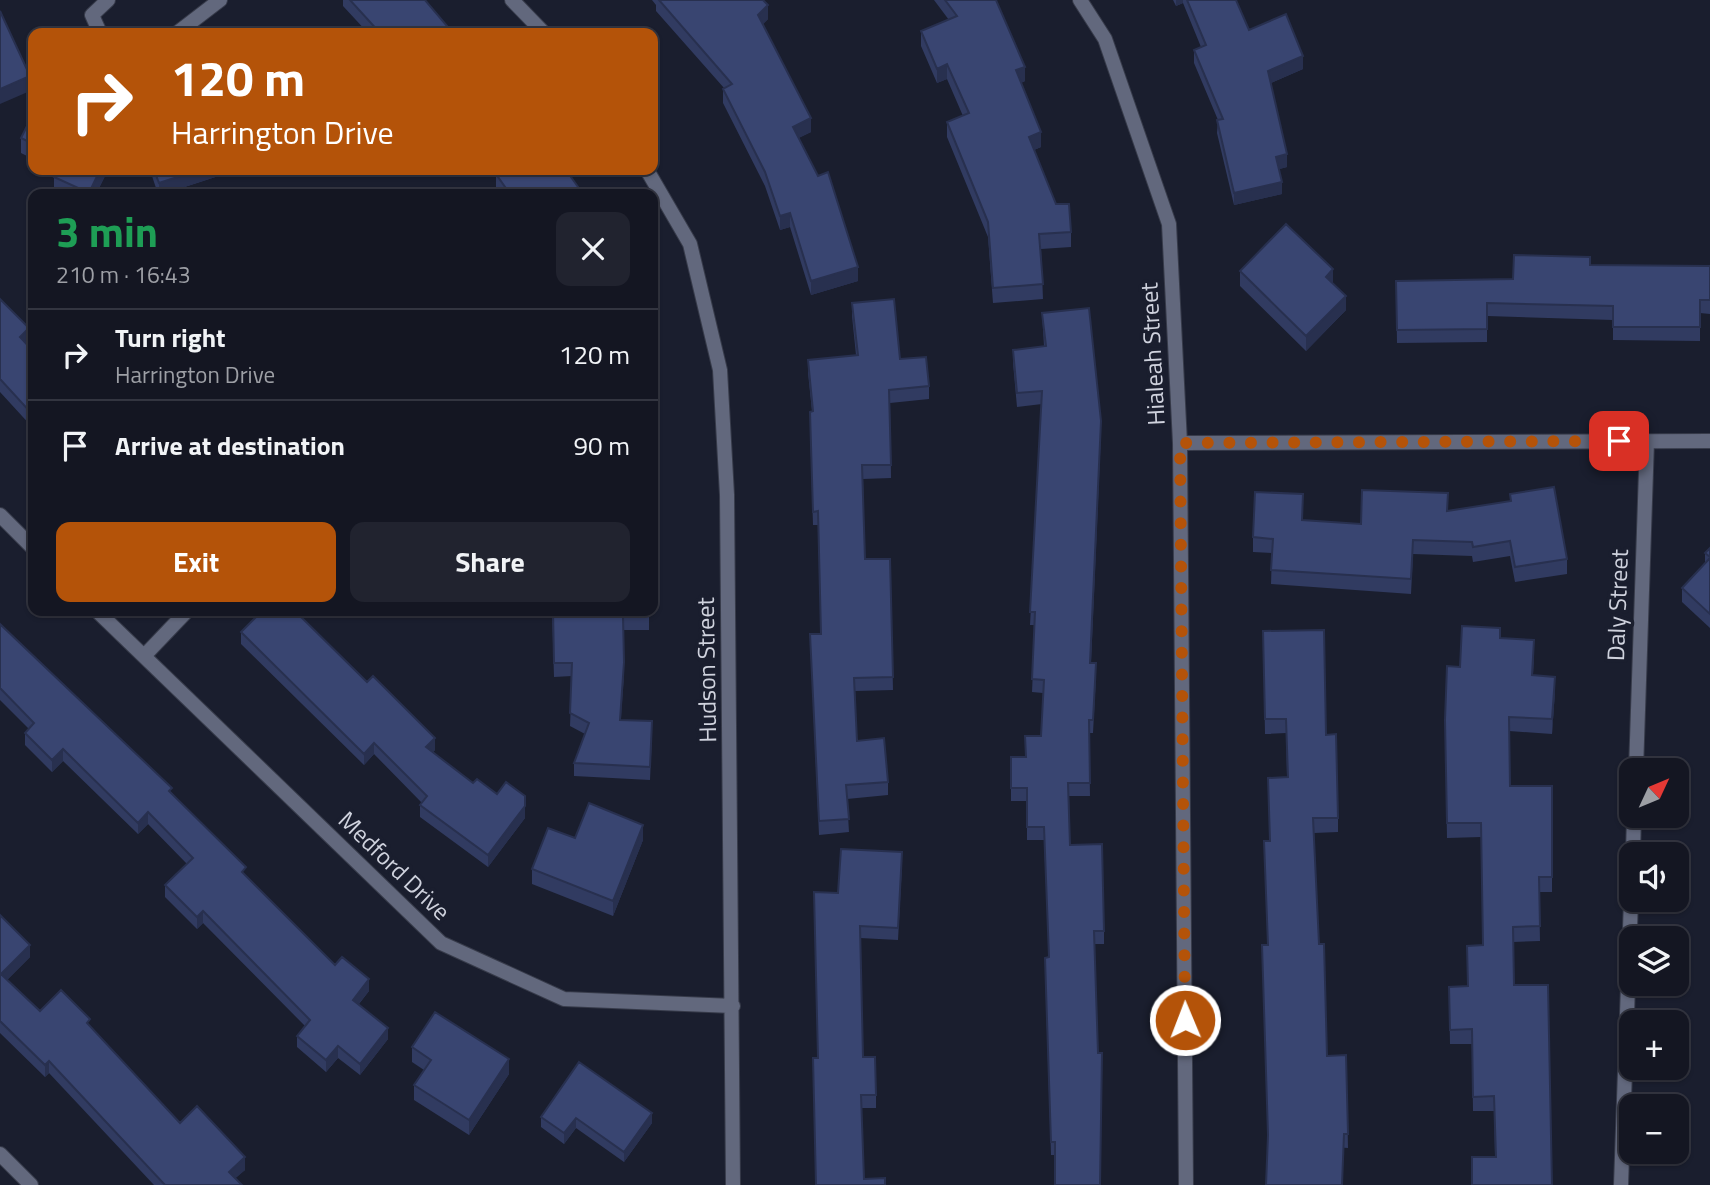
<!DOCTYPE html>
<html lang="en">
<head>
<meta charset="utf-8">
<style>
  body { margin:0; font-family:"Titillium Web",sans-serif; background:#21232f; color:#f1f3f6; height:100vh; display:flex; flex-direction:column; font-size:26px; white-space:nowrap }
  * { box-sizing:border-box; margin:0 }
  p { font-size:23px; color:#9d9fa5 }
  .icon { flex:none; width:38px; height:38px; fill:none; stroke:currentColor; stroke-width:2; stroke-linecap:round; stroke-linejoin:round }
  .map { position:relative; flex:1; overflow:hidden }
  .panel { position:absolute; left:28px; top:189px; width:630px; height:427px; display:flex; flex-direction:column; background:#141622; border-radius:14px; box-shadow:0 2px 5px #0004,0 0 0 2px #333540 }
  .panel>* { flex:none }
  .top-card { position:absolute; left:28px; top:28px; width:630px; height:147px; border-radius:14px; box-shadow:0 2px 5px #0004,0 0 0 2px #333540; background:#b45309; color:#fff; overflow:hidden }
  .needle { width:46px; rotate:46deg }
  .buttons { position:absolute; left:1619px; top:758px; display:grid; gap:14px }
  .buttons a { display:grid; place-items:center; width:70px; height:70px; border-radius:14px; background:#141622; box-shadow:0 2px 5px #0004,0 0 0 2px #333540; font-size:35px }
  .pin { position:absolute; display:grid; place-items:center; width:60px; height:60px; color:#fff; margin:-30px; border-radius:14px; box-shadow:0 4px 10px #0006 }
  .me { position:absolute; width:77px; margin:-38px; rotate:359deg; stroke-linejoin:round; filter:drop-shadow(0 0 5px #0008) }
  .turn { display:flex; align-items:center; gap:24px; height:147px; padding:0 28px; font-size:32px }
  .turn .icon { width:91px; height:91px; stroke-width:2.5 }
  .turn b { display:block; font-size:49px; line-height:60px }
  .round { display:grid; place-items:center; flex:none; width:74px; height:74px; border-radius:14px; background:#21232f }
  .headline { display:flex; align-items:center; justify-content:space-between; height:119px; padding:0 28px }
  h1 { font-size:42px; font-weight:700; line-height:52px; color:#1e9e55 }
  .action { display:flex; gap:14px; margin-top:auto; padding:14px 28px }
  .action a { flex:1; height:80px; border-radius:14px; background:#b45309; color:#fff; font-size:28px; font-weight:700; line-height:80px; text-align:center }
  .action a+a { background:#21232f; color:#f1f3f6 }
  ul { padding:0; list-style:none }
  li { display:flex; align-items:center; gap:21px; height:91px; padding:0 28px; border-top:2px solid #333540 }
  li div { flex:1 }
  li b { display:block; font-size:26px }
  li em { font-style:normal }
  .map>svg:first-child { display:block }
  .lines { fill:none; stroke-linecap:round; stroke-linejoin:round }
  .street-casing { stroke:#373b4a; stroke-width:16 }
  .street { stroke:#62687d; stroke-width:14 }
  .wall { fill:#313b61 }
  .shaded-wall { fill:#28304f }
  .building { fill:#394571; stroke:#28304f; stroke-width:2 }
  .route { stroke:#b45309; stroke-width:12; stroke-dasharray:0 21.6 }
  .labels { text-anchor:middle; stroke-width:7; stroke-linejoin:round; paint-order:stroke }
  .street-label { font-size:24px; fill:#cfd2dd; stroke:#1a1e2e }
</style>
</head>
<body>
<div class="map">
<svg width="1710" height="1185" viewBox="0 0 1710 1185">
  <rect width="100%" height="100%" fill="#1a1e2e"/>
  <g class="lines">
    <!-- street casing -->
    <g class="street-casing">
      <path id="street" d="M512,0L544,33
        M1080,0L1105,39L1169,224L1180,443L1186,1185
        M100,33L92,15L108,0
        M177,33L220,0
        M647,170L690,244L720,370L727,495L733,1185
        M1180,443L1710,441
        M0,515L33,548
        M97,611L441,943L564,999L733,1006
        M145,655L187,611
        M1636,770L1647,441
        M1633,854L1634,816
        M0,1154L31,1185
        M1621,1185L1631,900"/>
    </g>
    <!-- street -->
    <use href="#street" class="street"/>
  </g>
  <!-- wall -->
  <path class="wall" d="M343,0H425L453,33H368L343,6Z
    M652,0H763L768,19L763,24L811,132L798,138L858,281L811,295L790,227L780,230L765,186L723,103V89L724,88L656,11V5Z
    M934,0H996L1025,81L1021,83L1041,147L1034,150L1056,204L1071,232V247L1041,249L1043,299L993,303L988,237L947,137V122L963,116L947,79L937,83L921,46V31L949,20Z
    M1173,0H1236L1249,30L1303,69L1271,83L1287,167L1279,169L1282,194L1234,205L1217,133L1218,120L1194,63V50L1201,47L1183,3L1176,6Z
    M33,114V159L21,153V138Z
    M55,170H108L96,194H60L54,191V177L57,171Z
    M150,170H237L163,194H158Z
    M497,170H566L583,194H500L496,188V174L499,172Z
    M1590,265L1710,266V314L1700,313V341L1613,340V320L1487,316V342L1397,343L1396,281L1513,279Z
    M1240,271L1333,283L1346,310L1306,351L1240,286Z
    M0,299L29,341L26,343L33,351V428L0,392Z
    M852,303L900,359L929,386V399L890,403L891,478L863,479L865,559H890L893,690L855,691L857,741L888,782V795L847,799L849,832L819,835L810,634H821L818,525H813L810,425L812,411L808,373V360L856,355L852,316Z
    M1042,313L1101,434L1091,663L1096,676L1093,733H1089L1090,796H1069L1070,845L1104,931V944H1095L1055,1155H1051L1045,971L1049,957L1044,840H1027V801H1011V757H1025L1041,736L1043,693L1032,692L1035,625H1030L1042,404L1017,407L1013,363V350L1044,346Z
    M1510,494L1567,559V574L1515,582L1510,556L1473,562L1472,556L1413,554L1411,594L1271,584L1272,553L1253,552V537L1303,520L1361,524L1510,501Z
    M1710,548V628L1682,602V588L1705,563V553Z
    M552,611H649V630H623L624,675L620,720L652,735L650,780L574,776V763L585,734L570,726L572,676L554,677Z
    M0,624L172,793L246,876L335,965L369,991L359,1004L388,1039L360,1075L338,1058L326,1072L297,1047V1036L305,1026L203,923L197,929L165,897V885L187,864L148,824L138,834L63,761L52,772L25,745V733L29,729L0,700Z
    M1263,631L1326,735L1338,818V832L1314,833L1319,944L1327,1056L1346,1055L1348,1148L1267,1142L1268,945L1264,841H1269L1287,777L1286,733L1265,734Z
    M241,632L435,750L433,752L473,783L525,818L488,867L420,817V805L422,803L374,754L364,765L241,644Z
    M1500,638L1534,655L1533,675L1555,691L1552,734L1509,731L1510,786H1552V892H1539L1540,941L1513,942L1495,1157L1494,1111H1473L1472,1044H1450L1449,987L1468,986L1483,945L1481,837L1447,838L1445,720L1460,667Z
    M575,838L643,840L613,916L532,884V869Z
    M902,865L898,940L860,938L863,1057L876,1095V1108H861L815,1185L817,1058L838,893Z
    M0,915L30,957L7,980L40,1011L90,1027L180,1123L245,1170L235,1178L242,1185H154L49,1073L45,1077L0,1033Z
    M412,1047L509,1074L469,1135L414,1100V1085L424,1070L412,1062Z
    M579,1062L652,1123L624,1162L576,1128L564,1144L541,1127V1117Z"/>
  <!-- shaded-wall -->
  <path class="shaded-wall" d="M1176,0H1183V3L1176,6Z
    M768,5V19L758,28V15Z
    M1303,56V69L1268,84V71Z
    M947,64V79L937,83V69Z
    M1025,67V81L1016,85V70Z
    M30,76V91L0,104V89Z
    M811,118V132L793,141V127Z
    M1041,132V147L1029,152V137Z
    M1287,154V167L1276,170V157Z
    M100,170H108L96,194H89Z
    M199,170H237L163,194H159V183Z
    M1282,182V194L1234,205V193Z
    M790,213V227L780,230V216Z
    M858,267V281L811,295V281Z
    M1333,269V284L1326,277Z
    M1346,296V310L1306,351V336Z
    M29,328V341L20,349V337Z
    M624,662V675L620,733V720Z
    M1555,677V691L1552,734V719Z
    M435,738V750L426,759V747Z
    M374,743V754L364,765V754Z
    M63,749V761L52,772V760Z
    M525,806V818L488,867V855Z
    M148,812V824L138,834V823Z
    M643,825V840L613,916V901Z
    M203,911V923L197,929V917Z
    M30,945V957L1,986V974Z
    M369,979V991L353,1011V1000Z
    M388,1028V1039L360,1075V1064Z
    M338,1046V1058L326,1072V1060Z
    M509,1059V1074L469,1135V1120Z
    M49,1061V1073L45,1077V1065Z
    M652,1113V1123L624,1162V1152Z
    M576,1118V1128L564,1144V1133Z
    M245,1157V1170L229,1184V1172Z"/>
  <!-- building -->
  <path class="building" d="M350,0H425L453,33H380Z
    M659,0H763L768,5L758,15L811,118L793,127L818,176L828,172L858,267L811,281L790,213L780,216L765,172L723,89L732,84Z
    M945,0H996L1025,67L1016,70L1041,132L1029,137L1056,204H1069L1071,232L1039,234L1043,284L993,288L988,222L947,122L969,113L947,64L937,69L921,31L957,16Z
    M1187,0H1236L1249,30L1286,14L1303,56L1268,71L1287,154L1276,157L1282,182L1234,193L1217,120L1223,119L1194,50L1206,45Z
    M0,11L30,76L0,89Z
    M33,114V144L21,138Z
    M58,170H100L89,193L54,177Z
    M154,170H199L159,183Z
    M503,170H566L583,194H510L496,174Z
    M1286,224L1333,269L1326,277L1346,296L1306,336L1240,271Z
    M1514,255L1590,257V265L1710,266V300H1700V327H1613V306L1487,303V329L1397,330L1396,281L1513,279Z
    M0,299L29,328L20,337L33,351V415L0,379Z
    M894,299L900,359L926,357L929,386L889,390L891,465H862L865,559H890L893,677L854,678L857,741L884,738L888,782L846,785L849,819L819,821L810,634H821L818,511L813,512L810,412L813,411L808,360L858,355L852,303Z
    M1089,308L1101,421L1090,663H1096L1093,720H1089L1090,783H1068L1070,845L1102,844L1104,931H1094L1098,1053H1102L1100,1185H1055V1142H1051L1045,958L1049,957L1044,827H1027V788H1011V757H1026L1025,736H1041L1044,680L1032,679L1035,612H1030L1042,391L1017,393L1013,350L1046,346L1042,313Z
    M1554,487L1567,559L1515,567L1510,541L1473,547L1472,542L1413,540L1411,579L1271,570L1273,539L1253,537L1255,492L1303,494L1302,520L1361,524L1362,490L1448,493L1447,511L1511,501L1510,494Z
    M1710,548V557L1705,553Z
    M1710,558V614L1682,588Z
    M262,611H295L367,682L373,676L435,738L426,747L473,783L477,779L497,794L506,782L525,796V806L488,855L420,805L427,796L374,743L364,754L241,632Z
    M553,611H649V616L623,617L624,662L620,720L652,721L650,767L574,763L589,723L570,713L572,663H554Z
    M0,624L172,788L169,791L246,867L242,872L335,965L342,957L369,979L353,1000L388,1028L360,1064L338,1046L326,1060L297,1036L310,1020L203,911L197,917L165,885L193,858L148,812L138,823L63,749L52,760L25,733L34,723L0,688Z
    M1462,626L1500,628V638L1534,640L1532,675L1555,677L1552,719L1509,717L1510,786H1552V877H1539L1540,926L1513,927L1514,985H1548L1552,1185H1472V1157H1496L1494,1096L1473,1097L1472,1029L1450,1030L1449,987L1468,986L1467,946L1483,945L1481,823H1447L1445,720L1447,666L1460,667Z
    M1324,630L1326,735L1336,734L1338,818H1313L1319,944H1324L1327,1056L1346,1055L1348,1134H1344L1342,1185H1266L1268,1135L1262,945H1268L1264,841H1270L1268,778L1288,777L1286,719H1265L1263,631Z
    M589,803L643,825L613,901L532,869L548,828L575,838Z
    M841,849L902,852L898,928L860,926L863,1057H875L876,1095H861L864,1179L885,1178V1185H816L813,1058H818L814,892L838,893Z
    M0,915L30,945L1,974L40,1011L61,990L90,1019L87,1023L180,1123L197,1106L245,1157L229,1172L242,1185H165L49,1061L45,1065L0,1021Z
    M435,1012L509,1059L469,1120L414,1085L431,1060L412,1047Z
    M579,1062L652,1113L624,1152L576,1118L564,1133L541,1117Z"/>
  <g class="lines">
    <!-- route -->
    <path class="route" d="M1185,1020L1180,443L1619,441"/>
  </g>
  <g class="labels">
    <!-- street labels -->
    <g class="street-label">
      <text transform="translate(1153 354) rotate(-93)" y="8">Hialeah Street</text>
      <text transform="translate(1618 605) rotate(-88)" y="8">Daly Street</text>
      <text transform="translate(707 670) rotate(-91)" y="8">Hudson Street</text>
      <text transform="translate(394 866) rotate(44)" y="8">Medford Drive</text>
    </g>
  </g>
</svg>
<div class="buttons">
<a><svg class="needle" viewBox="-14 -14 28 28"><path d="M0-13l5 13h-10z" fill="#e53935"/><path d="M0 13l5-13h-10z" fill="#9d9fa5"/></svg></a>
<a><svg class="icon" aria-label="sound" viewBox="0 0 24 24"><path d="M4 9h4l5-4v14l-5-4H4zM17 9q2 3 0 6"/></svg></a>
<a><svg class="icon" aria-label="layers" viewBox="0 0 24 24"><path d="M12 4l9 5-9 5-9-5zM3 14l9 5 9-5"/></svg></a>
<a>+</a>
<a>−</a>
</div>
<div class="pin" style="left:1619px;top:441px;background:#d93025"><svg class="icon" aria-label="arrive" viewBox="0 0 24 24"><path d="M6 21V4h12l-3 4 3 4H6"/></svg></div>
<svg class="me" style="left:1185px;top:1020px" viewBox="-20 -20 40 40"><circle r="17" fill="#b45309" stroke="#fff" stroke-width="3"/><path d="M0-11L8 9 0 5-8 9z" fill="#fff"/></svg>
<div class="top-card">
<div class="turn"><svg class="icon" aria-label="right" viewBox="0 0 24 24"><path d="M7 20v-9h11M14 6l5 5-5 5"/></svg><div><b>120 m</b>Harrington Drive</div></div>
</div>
<section class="panel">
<div class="headline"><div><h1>3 min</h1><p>210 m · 16:43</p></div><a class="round"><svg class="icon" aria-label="close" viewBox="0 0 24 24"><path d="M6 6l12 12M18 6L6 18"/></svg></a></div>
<ul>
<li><svg class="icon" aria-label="right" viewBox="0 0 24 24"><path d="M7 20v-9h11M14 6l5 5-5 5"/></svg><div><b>Turn right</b><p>Harrington Drive</p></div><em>120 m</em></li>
<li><svg class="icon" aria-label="arrive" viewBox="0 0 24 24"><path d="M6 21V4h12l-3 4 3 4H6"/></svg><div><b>Arrive at destination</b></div><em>90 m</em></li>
</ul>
<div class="action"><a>Exit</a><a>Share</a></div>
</section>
</div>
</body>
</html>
